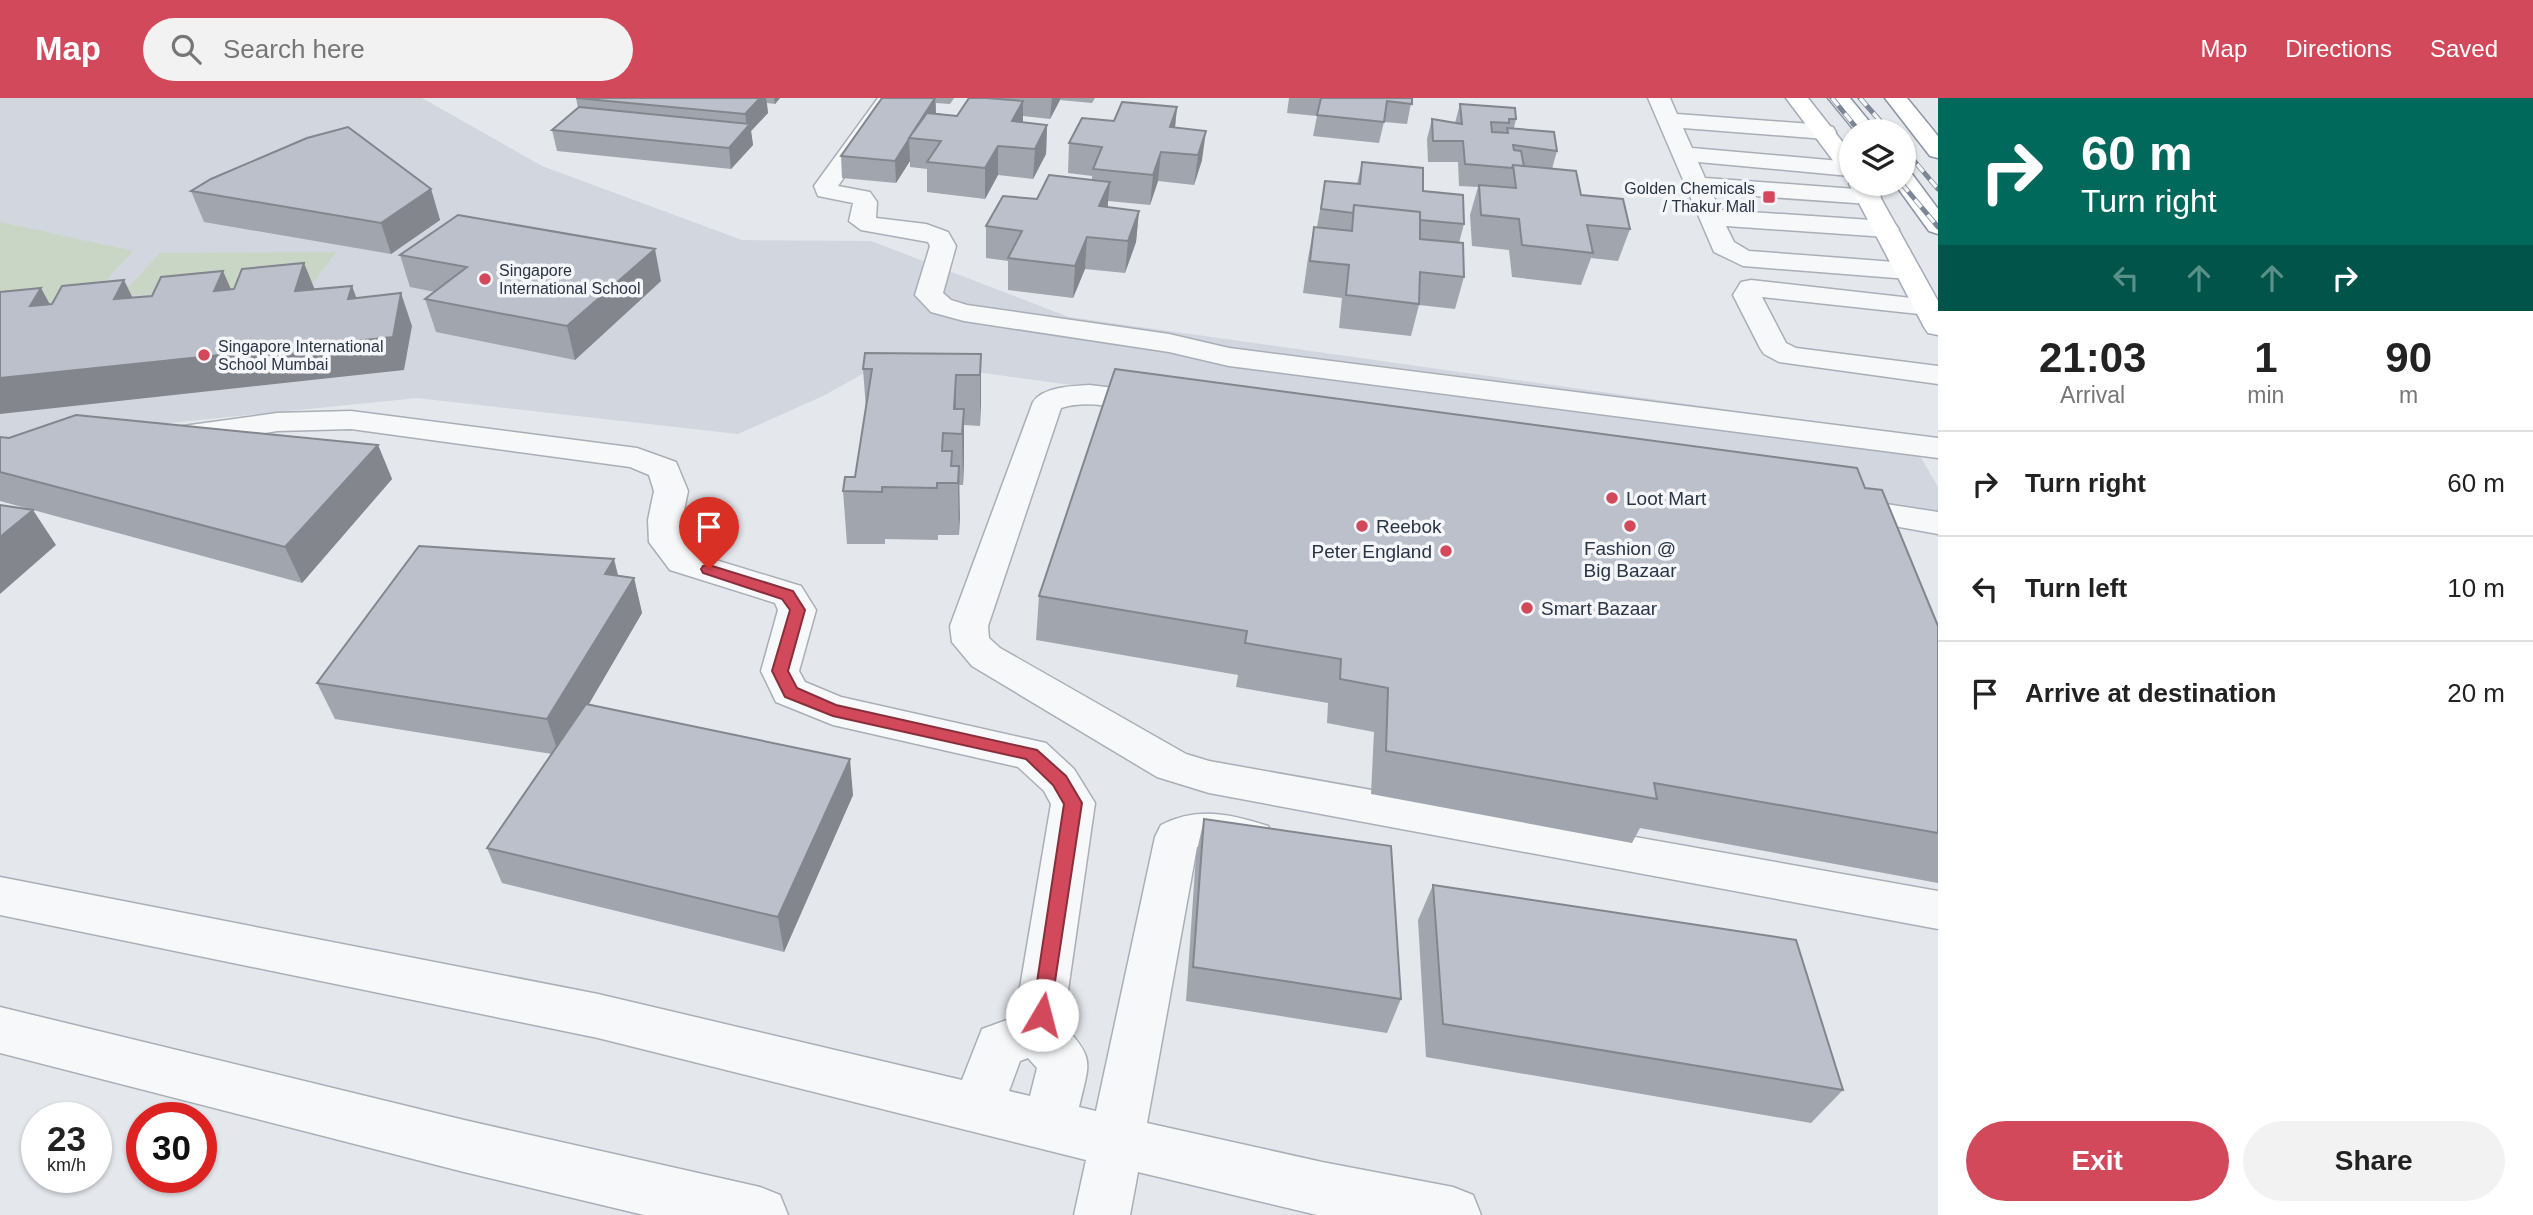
<!DOCTYPE html>
<html lang="en">
<head>
<meta charset="utf-8">
<style>
  body { margin:0; font-family:Helvetica,sans-serif; background:#f2f2f2; color:#222; height:100vh; display:flex; flex-direction:column; font-size:26px; white-space:nowrap }
  * { box-sizing:border-box; margin:0 }
  p { font-size:23px; color:#767676 }
  .icon { flex:none; width:38px; height:38px; fill:none; stroke:currentColor; stroke-width:2; stroke-linecap:round; stroke-linejoin:round }
  .map { position:relative; flex:1; overflow:hidden }
  .sheet { display:flex; flex-direction:column; background:#fff; width:595px }
  .sheet>* { flex:none }
  .banner { background:#00695c; color:#fff; overflow:hidden }
  .controls { position:absolute; left:1839px; top:21px; display:grid; gap:14px }
  .controls a { display:grid; place-items:center; width:77px; height:77px; border-radius:50%; background:#fff; box-shadow:0 2px 5px #0004; font-size:35px }
  .speed { position:absolute; left:21px; top:1004px; display:flex; gap:14px; font-size:35px; font-weight:700; text-align:center }
  .speed>* { display:grid; place-content:center; width:91px; height:91px; border-radius:50%; background:#fff; box-shadow:0 2px 5px #0004; line-height:1 }
  .speed small { font-size:18px; font-weight:400 }
  .speed .limit { border:10px solid #d22; background:#fff; color:#111 }
  .pin { position:absolute; display:grid; place-items:center; width:60px; height:60px; color:#fff; margin:-72px -30px; border-radius:50% 50% 50% 0; rotate:-45deg; box-shadow:0 0 7px #0007 }
  .pin .icon { rotate:45deg }
  .me { position:absolute; width:77px; margin:-38px; rotate:8deg; stroke-linejoin:round; filter:drop-shadow(0 0 5px #0008) }
  .turn { display:flex; align-items:center; gap:24px; height:147px; padding:0 28px; font-size:32px }
  .turn .icon { width:91px; height:91px; stroke-width:2.5 }
  .turn b { display:block; font-size:49px; line-height:60px }
  .lanes { display:flex; align-items:center; height:66px; padding:0 28px; background:#0003; justify-content:center; gap:35px; direction:ltr }
  .lanes .off { opacity:.35 }
  .eta { display:flex; justify-content:space-evenly; align-items:center; height:119px; text-align:center }
  .eta b { font-size:42px; font-weight:700; line-height:49px }
  .action { display:flex; gap:14px; margin-top:auto; padding:14px 28px }
  .action a { flex:1; height:80px; border-radius:42px; background:#d1495b; color:#fff; font-size:28px; font-weight:700; line-height:80px; text-align:center }
  .action a+a { background:#f2f2f2; color:#222 }
  ul { padding:0; list-style:none }
  li { display:flex; align-items:center; gap:21px; height:105px; padding:0 28px; border-top:2px solid #e0e0e0 }
  li div { flex:1 }
  li b { display:block; font-size:26px }
  li em { font-style:normal }
  header { display:flex; align-items:center; gap:42px; box-sizing:border-box; height:98px; padding:0 35px; background:#d1495b; color:#fff }
  header strong { font-size:33px }
  nav { display:flex; gap:38px; margin-inline-start:auto; font-size:24px }
  .search { width:490px; height:63px; background:#f2f2f2; display:flex; align-items:center; gap:18px; box-sizing:border-box; padding:0 24px; border-radius:38px; color:#767676; font-size:26px }
  main { display:flex; flex:1; min-height:0 }
  .map>svg:first-child { display:block }
  .built { fill:#d2d6de }
  .green { fill:#c9d6c5 }
  .lines { fill:none; stroke-linecap:round; stroke-linejoin:round }
  .minor-casing { stroke:#a9aeb7; stroke-width:3 }
  .major-casing { stroke:#a3abb8; stroke-width:3 }
  .highway-casing { stroke:#8b94a3; stroke-width:3 }
  .minor { fill:#f7f8fa; fill-rule:evenodd }
  .major { fill:#fff; fill-rule:evenodd }
  .highway { fill:#fff; fill-rule:evenodd }
  .rail-casing { stroke:#7d8696; stroke-width:5 }
  .rail { stroke:#f4f6f9; stroke-width:3.5; stroke-dasharray:10; stroke-linecap:butt }
  .wall { fill:#a1a5ae }
  .shaded-wall { fill:#83868d }
  .building { fill:#bbc0ca; stroke:#83868d; stroke-width:2 }
  .route { fill:#d1495b; stroke:#882f3b; stroke-width:2 }
  .poi-dot { fill:#d1495b; stroke:#f4f6f9; stroke-width:2.5 }
  .labels { text-anchor:middle; stroke-width:7; stroke-linejoin:round; paint-order:stroke }
  .far-poi-label { font-size:16px; fill:#2b3445; stroke:#f4f6f9; text-anchor:start }
  .poi-label { font-size:19px; fill:#2b3445; stroke:#f4f6f9; text-anchor:start }
</style>
</head>
<body>
<header>
<strong>Map</strong>
<div class="search"><svg class="icon" aria-label="search" viewBox="0 0 24 24"><circle cx="10" cy="10" r="6"/><path d="M15 15l6 6"/></svg>Search here</div>
<nav><a>Map</a><a>Directions</a><a>Saved</a></nav>
</header>
<main>
<div class="map">
<svg width="1938" height="1117" viewBox="0 0 1938 1117">
  <rect width="100%" height="100%" fill="#e4e7ec"/>
  <!-- built -->
  <path class="built" d="M0,0H422L542,68L742,142L871,143L1069,219L1908,337L1938,389V413L1293,317L888,262L823,298L738,336L417,300L0,342Z"/>
  <!-- green -->
  <path class="green" d="M0,124L133,153L78,213L0,217Z
    M336,154L306,195L121,197L160,155Z"/>
  <g class="lines">
    <!-- minor casing -->
    <g class="minor-casing">
      <path id="minor" d="M878,0H900L838,88L870,94L877,104L876,120L926,126L948,134L956,148L943,195L951,202L967,207L1169,236L1229,250L1938,340V360L1229,268L1169,254L964,223L931,214L915,197L930,148L928,144L861,132L849,123L853,105L818,98L814,88Z
        M1648,0H1670L1677,16L1825,27L1833,29L1836,34L1833,39L1825,41L1683,30L1692,50L1852,64L1850,78L1698,64L1705,80L1869,92L1878,94L1881,99L1878,104L1869,106L1712,95L1720,112L1886,123L1895,126L1899,131L1895,136L1886,139L1726,128L1734,144L1749,153L1908,165L1917,167L1921,173L1917,179L1908,181L1743,168L1714,154Z
        M1751,182L1938,203V215L1928,217L1762,199L1786,245L1796,250L1938,268V286L1779,264L1764,256L1760,250L1733,197L1741,184Z
        M1089,287L1157,295L1168,298L1172,304L1168,310C1134,319 1098,298 1061,310L988,528L989,540L1000,550L1186,656L1209,663L1938,793V831L1209,695L1157,679L972,568L952,544L950,528L1033,304C1043,289 1072,288 1089,287Z
        M351,313L637,350L676,364L688,393L682,422L683,442L696,456L801,488L816,512L799,573L805,584L841,599L1046,645L1074,671L1095,705L1063,927C1096,961 1089,965 1079,1009L1096,1013L1155,739L1161,727C1197,708 1231,716 1268,728L1274,740L1268,752C1242,761 1223,747 1197,749L1147,1025L1322,1064L1453,1089L1473,1097L1481,1117H1317L1138,1074L1130,1117H1074L1086,1062L598,940L0,817V779L598,896L962,982L982,931L1015,919L1051,706L1044,693L1018,669L833,627L776,604L761,573L778,512L775,505L670,472L649,444L648,422L654,393L649,377L630,369L351,331L277,333L176,349L165,346L160,339L165,332L176,329L277,315ZM1028,960L1037,970L1030,998L1009,993L1020,963Z
        M1840,399L1938,414V436L1828,416L1823,409L1828,402Z
        M0,909L464,1022L760,1089L780,1097L788,1117H644L464,1074L0,955Z"/>
    </g>
    <!-- major casing -->
    <g class="major-casing">
      <path id="major" d="M1786,0H1808L1852,56V79L1844,77Z
        M1852,82V86H1873L1938,203V237L1928,235L1924,229L1849,86Z"/>
    </g>
    <!-- highway casing -->
    <g class="highway-casing">
      <path id="highway" d="M1828,0H1850L1877,33H1855Z
        M1885,0H1907L1938,38V60L1930,58Z
        M1904,74L1912,76L1938,111V136L1929,133L1895,86H1904Z"/>
    </g>
    <!-- minor -->
    <use href="#minor" class="minor"/>
    <!-- major -->
    <use href="#major" class="major"/>
    <!-- highway -->
    <use href="#highway" class="highway"/>
    <!-- rail casing -->
    <g class="rail-casing">
      <path id="rail" d="M1832,0L1859,33
        M1860,0L1889,33
        M1904,51L1938,91
        M1902,86L1938,129"/>
    </g>
    <!-- rail -->
    <use href="#rail" class="rail"/>
  </g>
  <!-- wall -->
  <path class="wall" d="M576,0H780L775,6L767,5L768,15L751,33L753,47L731,71L557,53L552,32L578,10Z
    M882,0H954L950,6L936,5V15L957,18L998,1V0H1095L1092,5L1060,2L1050,21L1023,18V24L1047,27L1046,56L1033,81L998,77L985,101L927,94V71L910,69V63L896,85L842,80L841,58Z
    M1289,0H1412L1407,26L1384,24L1379,45L1313,38L1317,18L1287,15Z
    M1460,6L1516,21L1514,30L1557,53L1552,71L1581,97L1630,131L1618,163L1591,160L1581,187L1512,179L1509,152L1472,148L1470,117L1478,89L1459,88L1458,64H1428L1427,41L1432,21L1455,25Z
    M1177,9L1175,30L1202,62L1194,87L1158,83L1150,107L1108,103V109L1139,113L1136,144L1125,175L1085,171L1073,200L1008,192V163L986,160V128L1037,101L1092,82V78L1068,75L1069,45Z
    M1362,64L1423,93L1464,126L1459,145L1464,179L1455,211L1419,207L1411,238L1339,230L1342,200L1303,195L1308,160L1314,129H1317L1325,83L1357,86Z
    M431,91L440,122L391,156L204,124L191,93Z
    M400,157L661,183L575,262L436,234L425,201L435,194L410,189Z
    M981,256L980,328L964,327V362L963,387H959V437H938V442L885,441V446H847L843,393L855,379L866,311L863,271Z
    M0,339L378,347L392,381L302,485L0,403Z
    M1865,390L1938,528V785L1640,730L1632,745L1371,696L1374,634L1327,625L1328,605L1236,589L1238,577L1036,542L1039,498Z
    M618,477L634,480L642,515L589,606L853,697L784,854L502,785L487,750L552,656L335,621L317,585Z
    M1204,721L1401,901L1387,935L1186,903L1196,757Z
    M1433,787L1843,992L1811,1025L1426,959L1418,822Z"/>
  <!-- shaded-wall -->
  <path class="shaded-wall" d="M760,0H766L768,15L751,33L753,47L731,71L729,50L747,30L745,16Z
    M774,0H780L775,6Z
    M935,0L936,19L910,40Z
    M1052,0H1060V2L1050,21Z
    M1023,3V32L1012,23Z
    M1177,9L1174,38L1170,29Z
    M1047,27L1046,56L1033,81L1035,51Z
    M1206,33L1202,62L1194,87L1198,57Z
    M909,41L910,63L896,85L895,63Z
    M998,48V77L985,101V70Z
    M1161,54L1158,83L1150,107L1153,77Z
    M1110,84L1107,114L1099,108Z
    M431,91L440,122L391,156L381,125Z
    M1139,113L1136,144L1125,175L1128,143Z
    M1087,139L1085,171L1073,200L1075,168Z
    M655,151L661,183L575,262L567,228Z
    M304,165L317,197L295,193Z
    M223,173L237,205L214,193Z
    M124,182L140,215L114,201Z
    M352,188L364,220L348,201Z
    M41,190L59,223L30,208Z
    M401,195L412,228L404,272L0,316V280Z
    M981,256V306L980,328V277Z
    M956,277V327L954,311Z
    M964,311V362L963,387L962,336Z
    M378,347L392,381L302,485L285,449Z
    M959,368L960,420L959,437L958,385Z
    M33,412L56,447L0,496V439Z
    M614,461L623,497L634,480L642,515L559,657L547,621L605,476Z
    M850,661L853,697L784,854L778,819Z"/>
  <!-- building -->
  <path class="building" d="M576,0H760L745,16Z
    M882,0H935L909,40V41L895,63L841,58Z
    M969,0H986L1023,3L1012,23L1047,27L1035,51L998,48L985,70L927,64L941,43L909,40L927,15L957,18Z
    M1321,0H1412V6L1387,3L1384,24L1317,17Z
    M1122,4L1177,9L1170,29L1206,33L1198,57L1161,54L1153,77L1093,71L1102,49L1069,45L1082,20L1114,23Z
    M1460,6L1515,10L1516,21H1509V25L1491,24L1492,34L1508,35L1507,30L1554,34L1557,53L1513,47L1514,52L1521,53L1524,68L1513,67L1512,70L1465,66L1463,43H1433L1432,21L1462,26Z
    M579,9L750,26L729,50L552,32Z
    M348,29L431,91L381,125L191,93L211,81L307,40Z
    M1362,64L1423,70V93L1463,97L1464,126L1420,122V114L1354,107L1353,115L1321,111L1325,83L1360,86Z
    M1513,67L1576,73L1581,97L1623,101L1630,131L1587,127L1593,155L1522,147L1519,121L1481,117L1479,87L1516,90Z
    M1049,77L1110,84L1099,108L1139,113L1128,143L1087,139L1075,168L1008,160L1022,133L986,128L1003,98L1037,101Z
    M1354,107L1420,114V141L1463,145L1464,179L1420,174L1419,206L1346,197L1349,167L1310,163L1314,129L1352,133Z
    M458,117L655,151L567,228L425,201L467,169L400,157Z
    M304,165L295,193L352,188L348,201L401,195L393,239L0,280V194L41,190L30,208L52,206L62,188L124,182L114,201L152,198L161,179L223,173L214,193L234,191L242,171Z
    M865,255L981,256L980,277H956L954,311H964L962,336L943,335L942,353H952L951,368H959L958,385H937V390L882,389V394L843,393L845,379H855L872,271H863Z
    M1115,271L1857,370L1865,390L1882,392L1938,528V735L1654,685L1657,701L1386,653L1388,590L1340,581L1341,561L1245,545L1247,533L1039,498Z
    M76,317L378,347L285,449L0,374V339L9,340Z
    M0,407L33,412L0,439Z
    M419,448L614,461L605,476L634,480L547,621L317,585Z
    M586,606L850,661L778,819L487,750Z
    M1204,721L1391,748L1401,901L1193,869Z
    M1433,787L1796,842L1843,992L1443,926Z"/>
  <!-- route -->
  <path class="route" d="M709,467L793,493L805,512L788,573L797,590L836,607L1037,652L1066,678L1082,705L1049,923L1042,926L1035,923L1032,917L1064,706L1053,687L1026,661L833,618L785,599L772,573L790,512L782,501L703,475L701,471L703,468Z"/>
  <!-- markers -->
  <g class="poi-dot">
    <rect x="1762" y="92" width="14" height="14" rx="3.5"/>
    <circle cx="485" cy="181" r="7"/>
    <circle cx="204" cy="257" r="7"/>
    <circle cx="1612" cy="400" r="7"/>
    <circle cx="1362" cy="428" r="7"/>
    <circle cx="1630" cy="428" r="7"/>
    <circle cx="1446" cy="453" r="7"/>
    <circle cx="1527" cy="510" r="7"/>
  </g>
  <g class="labels">
    <!-- far-poi labels -->
    <g class="far-poi-label">
      <text x="1755" y="96" text-anchor="end">Golden Chemicals<tspan x="1755" dy="18">/ Thakur Mall</tspan></text>
      <text x="499" y="178">Singapore<tspan x="499" dy="18">International School</tspan></text>
      <text x="218" y="254">Singapore International<tspan x="218" dy="18">School Mumbai</tspan></text>
    </g>
    <!-- poi labels -->
    <g class="poi-label">
      <text x="1626" y="407">Loot Mart</text>
      <text x="1376" y="435">Reebok</text>
      <text x="1630" y="457" text-anchor="middle">Fashion @<tspan x="1630" dy="22">Big Bazaar</tspan></text>
      <text x="1432" y="460" text-anchor="end">Peter England</text>
      <text x="1541" y="517">Smart Bazaar</text>
    </g>
  </g>
</svg>
<div class="controls">
<a><svg class="icon" aria-label="layers" viewBox="0 0 24 24"><path d="M12 4l9 5-9 5-9-5zM3 14l9 5 9-5"/></svg></a>
</div>
<div class="speed"><div>23<small>km/h</small></div><div class="limit">30</div></div>
<div class="pin" style="left:709px;top:471px;background:#d93025"><svg class="icon" aria-label="arrive" viewBox="0 0 24 24"><path d="M6 21V4h12l-3 4 3 4H6"/></svg></div>
<svg class="me" style="left:1042px;top:917px" viewBox="-20 -20 40 40"><circle r="19" fill="#fff"/><path d="M0-13L10 11 0 6-10 11z" fill="#d1495b"/></svg>
</div>
<section class="sheet">
<div class="banner">
<div class="turn"><svg class="icon" aria-label="right" viewBox="0 0 24 24"><path d="M7 20v-9h11M14 6l5 5-5 5"/></svg><div><b>60 m</b>Turn right</div></div>
<div class="lanes"><svg class="icon off" aria-label="left" viewBox="0 0 24 24"><path d="M17 20v-9H6M10 6l-5 5 5 5"/></svg><svg class="icon off" aria-label="ahead" viewBox="0 0 24 24"><path d="M12 20V5M6 11l6-6 6 6"/></svg><svg class="icon off" aria-label="ahead" viewBox="0 0 24 24"><path d="M12 20V5M6 11l6-6 6 6"/></svg><svg class="icon" aria-label="right" viewBox="0 0 24 24"><path d="M7 20v-9h11M14 6l5 5-5 5"/></svg></div>
</div>
<div class="eta">
<div><b>21:03</b><p>Arrival</p></div>
<div><b>1</b><p>min</p></div>
<div><b>90</b><p>m</p></div>
</div>
<ul>
<li><svg class="icon" aria-label="right" viewBox="0 0 24 24"><path d="M7 20v-9h11M14 6l5 5-5 5"/></svg><div><b>Turn right</b></div><em>60 m</em></li>
<li><svg class="icon" aria-label="left" viewBox="0 0 24 24"><path d="M17 20v-9H6M10 6l-5 5 5 5"/></svg><div><b>Turn left</b></div><em>10 m</em></li>
<li><svg class="icon" aria-label="arrive" viewBox="0 0 24 24"><path d="M6 21V4h12l-3 4 3 4H6"/></svg><div><b>Arrive at destination</b></div><em>20 m</em></li>
</ul>
<div class="action"><a>Exit</a><a>Share</a></div>
</section>
</main>
</body>
</html>
